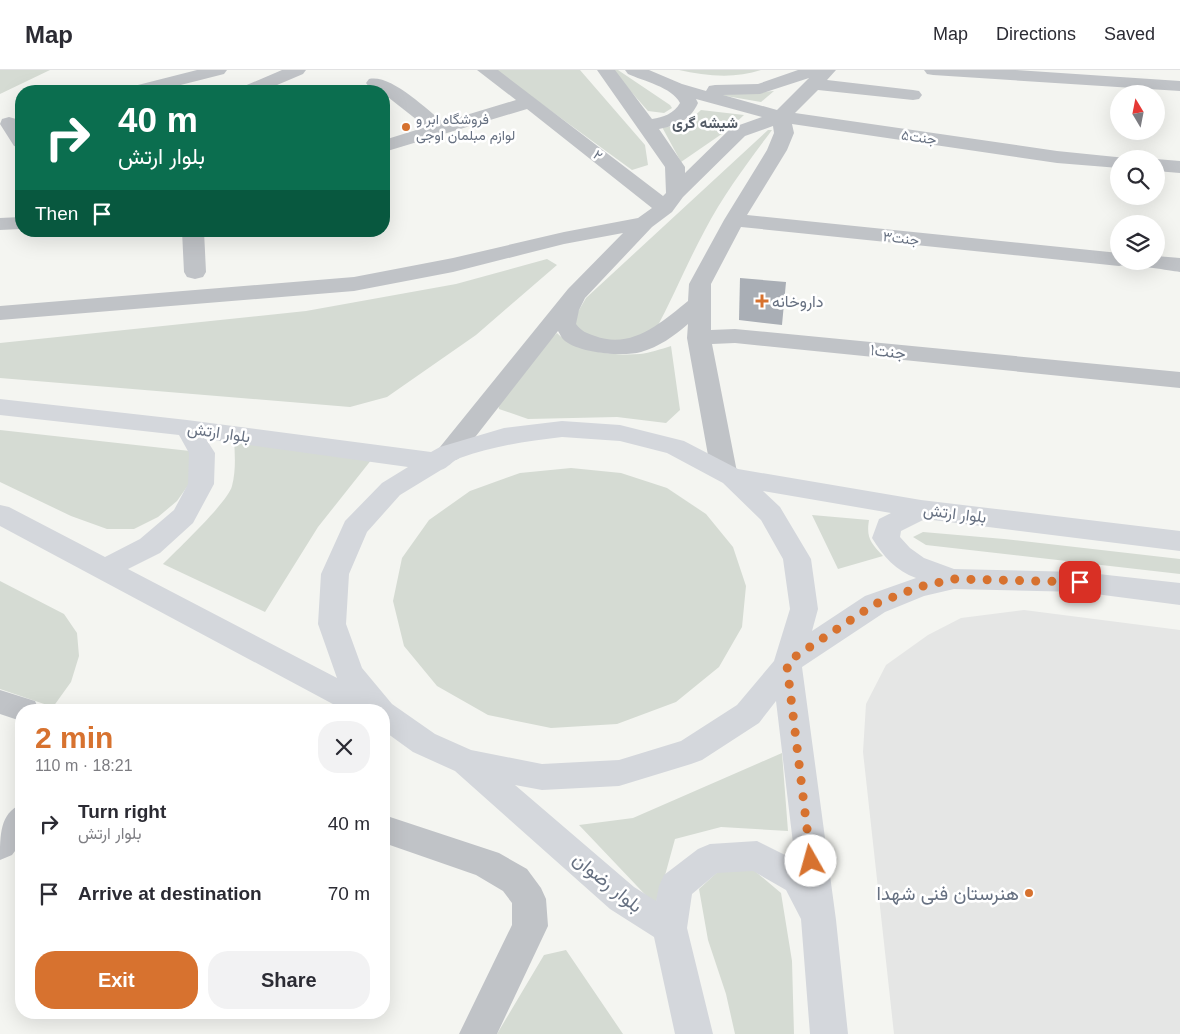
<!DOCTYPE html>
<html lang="en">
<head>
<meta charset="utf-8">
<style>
  body { margin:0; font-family:Helvetica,Vazirmatn,sans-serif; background:#f2f2f3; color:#2b2b33; height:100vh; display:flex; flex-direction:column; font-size:19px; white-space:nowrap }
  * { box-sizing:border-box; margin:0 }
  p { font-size:16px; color:#7c7c81 }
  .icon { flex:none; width:28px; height:28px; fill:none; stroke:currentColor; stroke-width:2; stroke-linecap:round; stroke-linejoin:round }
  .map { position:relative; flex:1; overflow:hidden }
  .panel { position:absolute; left:15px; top:634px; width:375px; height:315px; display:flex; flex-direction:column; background:#fff; border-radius:20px; box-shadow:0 5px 20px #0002 }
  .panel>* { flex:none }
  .hud { position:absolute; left:15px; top:15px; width:375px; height:152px; border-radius:20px; box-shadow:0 5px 20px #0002; background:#0b6e4f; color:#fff; overflow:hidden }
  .needle { width:32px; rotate:350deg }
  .controls { position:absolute; left:1110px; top:15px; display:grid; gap:10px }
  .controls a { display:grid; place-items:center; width:55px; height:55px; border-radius:50%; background:#fff; box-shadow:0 5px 20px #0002; font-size:25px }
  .pin { position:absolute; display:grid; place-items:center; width:42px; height:42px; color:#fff; margin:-21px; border-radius:10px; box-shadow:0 2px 8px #0006 }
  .me { position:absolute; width:55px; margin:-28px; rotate:353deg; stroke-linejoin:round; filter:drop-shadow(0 0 4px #0008) }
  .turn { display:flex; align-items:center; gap:18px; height:105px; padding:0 20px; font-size:22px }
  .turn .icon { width:65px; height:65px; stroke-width:2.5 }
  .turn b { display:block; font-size:35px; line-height:42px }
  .then { display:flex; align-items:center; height:48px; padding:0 20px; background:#0003; gap:10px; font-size:19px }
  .round { display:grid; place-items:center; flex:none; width:52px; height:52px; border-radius:20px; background:#f2f2f3 }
  .summary { display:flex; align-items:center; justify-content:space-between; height:85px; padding:0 20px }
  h1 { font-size:30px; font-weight:700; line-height:38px; color:#d7722f }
  .button { display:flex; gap:10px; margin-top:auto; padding:10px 20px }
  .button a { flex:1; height:58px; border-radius:20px; background:#d7722f; color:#fff; font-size:20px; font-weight:700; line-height:58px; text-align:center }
  .button a+a { background:#f2f2f3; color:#2b2b33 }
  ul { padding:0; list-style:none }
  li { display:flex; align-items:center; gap:15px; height:70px; padding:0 20px }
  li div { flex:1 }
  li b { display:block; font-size:19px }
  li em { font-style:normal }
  header { display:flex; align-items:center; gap:30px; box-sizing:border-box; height:70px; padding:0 25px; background:#fff; border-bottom:1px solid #e1e1e2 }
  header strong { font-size:24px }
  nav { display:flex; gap:28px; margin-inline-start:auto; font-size:18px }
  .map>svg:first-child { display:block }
  .built { fill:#e5e6e5 }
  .green { fill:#d5dbd3 }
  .building { fill:#a9aeb5 }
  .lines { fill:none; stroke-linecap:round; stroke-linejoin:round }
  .minor { fill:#c0c3c7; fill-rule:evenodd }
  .major { fill:#d4d7dc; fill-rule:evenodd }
  .route { stroke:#d7722f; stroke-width:9; stroke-dasharray:0 16.2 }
  .poi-dot { fill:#d7722f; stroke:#fff; stroke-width:2 }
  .labels { text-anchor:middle; stroke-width:5; stroke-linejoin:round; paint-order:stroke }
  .far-poi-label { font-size:14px; fill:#667081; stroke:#fff; text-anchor:start }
  .far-street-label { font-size:14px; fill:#667081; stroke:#fff }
  .far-neighbourhood-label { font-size:15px; font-weight:bold; fill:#535b66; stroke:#fff }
  .poi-label { font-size:16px; fill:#667081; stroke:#fff; text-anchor:start }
  .street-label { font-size:16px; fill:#667081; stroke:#fff }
  .near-street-label { font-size:19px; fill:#667081; stroke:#fff }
  .near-poi-label { font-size:19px; fill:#667081; stroke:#fff; text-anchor:end }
</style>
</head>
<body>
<header>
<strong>Map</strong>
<nav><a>Map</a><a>Directions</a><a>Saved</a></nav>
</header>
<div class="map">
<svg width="1180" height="964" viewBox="0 0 1180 964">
  <rect width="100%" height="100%" fill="#f4f5f1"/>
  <!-- built -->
  <path class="built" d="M1024,540L1180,560V964H894L863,682L866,634L886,595L928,565L961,548Z"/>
  <!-- green -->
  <path class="green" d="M0,0H50L0,24Z
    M495,0H580L645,75L648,95L632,100Z
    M612,0H618L670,35L672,38L664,43L648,41Z
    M679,0H761C735,9 705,6 679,0Z
    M774,21L761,32L720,25Z
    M701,40L744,45L729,59L681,92L662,57C679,57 689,51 701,40Z
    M768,60H772C748,92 723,125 705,160C687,193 673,228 655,261C633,269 605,277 582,264C578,261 575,255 572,252L586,228Z
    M547,189L557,195L476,265L387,327L350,337L0,308V273L306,241L456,214Z
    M557,263C576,282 614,286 640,284C650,283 661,279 671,276L680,340L666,353L617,347L528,349L499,339L495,319Z
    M0,360L190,381L189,414L177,431L158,447L134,459H107L71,446L0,412Z
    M234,370L372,389L318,457L265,542L163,494C177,480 228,432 232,416C236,401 235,385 234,370Z
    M571,398L621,403L667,418L706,444L733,477L746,516L742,557L719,597L676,632L617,654L551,658L488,645L437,616L404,576L393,531L402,488L429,450L470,421L520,403Z
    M812,445L869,450C866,468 871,473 883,486L838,499Z
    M923,462L1004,469L1180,489V504L926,475L913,467Z
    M0,511L64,544L77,563L79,586L71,612L53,637L0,619Z
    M782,683L788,761L721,757L675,769L664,809L655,835L579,755L633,748Z
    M750,797L781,823L792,891L794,964H735L726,924L708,870L699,819L722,798Z
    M566,880L623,964H497L544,885Z"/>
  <!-- building -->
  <path class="building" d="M740,208L786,212L782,255L739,250Z"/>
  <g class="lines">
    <!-- minor -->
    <path class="minor" d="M197,0H227L224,4L157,21H127L130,17Z
      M282,0H306L303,4L263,21H239L242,17Z
      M477,0H498L663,126L666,123L665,97L597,0H615L652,49C663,47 674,44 680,33C672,17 643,11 628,4L625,0H649L682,14L706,21L709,16L715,15L758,14L798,0H836L827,10L913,20L919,21L922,25L919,29L913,30L818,20L795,43L1057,81L1126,88L1119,89V98L1057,93L792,54L794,63L787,80L747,145L1119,183V191H1156V186L1180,188V202C1166,200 1129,194 1119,196L741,157L711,214V260L735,259L1180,302V318L735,273L712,274L737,402L733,408L724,411L715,408L711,402L687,268L688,254C674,266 659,277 641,282C623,287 580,283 565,271C562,269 560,264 558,261L458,389L449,392L440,389L436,383L440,377L568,219L623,163L564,174L453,202L354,221L0,250V236L354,207L453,188L564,162L638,148L652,138L527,39L384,82V70L426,57L384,24V21C376,21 370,19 366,13L369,9C391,4 426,39 443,52L516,30ZM809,8L777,40L723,25L760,24ZM696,29L762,47L731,58L685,103V97L659,59C677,55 690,51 698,33ZM773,56L774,63L767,80L724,150L689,214L688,231C662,252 632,280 595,266C587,263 582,262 576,254L579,240L585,228L652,157L672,142L683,127L745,66Z
      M924,0H1016L1180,11V21L933,5L927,4Z
      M9,47L16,49L21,57V78L14,76L0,54L2,49Z
      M1156,89L1180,91V103L1156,101Z
      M21,147V159L0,160V148Z
      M182,161H204L206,202L203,207L195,209L187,207L184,202Z
      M0,620L35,631L39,640H21V651L0,644Z
      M21,734V773L12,785L0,790C0,764 0,744 21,734Z
      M384,745L499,783L527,799L541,818L546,829L548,856L497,964H459L512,855V833L503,821L476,805L384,773Z"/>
    <!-- major -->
    <path class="major" d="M0,329L187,350L431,382L440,377L504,358L562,351L620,355L684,371L738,399L921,430L1180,461V481L925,449L901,461L900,467L910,478L924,488L954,499L1080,502L1180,513V535L1080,522L954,519L924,526L885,542L802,597L836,850L848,964H810L801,849L786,820L753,801L717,803L692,824L687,858L713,964H675L654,867L610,839L455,701L413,682L384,661V640H344L0,456V435L9,437L105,487L140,469L174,440L188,414L189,383L179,365L0,345ZM562,367L620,371L667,383L723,413L761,450L783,489L790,539L774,591L737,635L681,671L619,690L542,694L471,680L435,664L392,634L362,598L346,554L349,504L367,462L400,425L441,400C448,398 452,391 460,388C493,376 527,371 562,367ZM206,369L408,397L382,413L345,451L321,504L318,554L337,608L128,499L160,483L193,453L214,414L215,383ZM763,421L891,443L879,449L872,468C883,486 896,501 916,508L865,526L812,561L818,539L811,489L780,437ZM776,631L795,790L757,771L710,774L698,779L664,805L659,816L656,831L634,817L515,715L542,720L619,716L691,694L702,690L759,653Z"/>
  </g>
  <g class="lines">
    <!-- route -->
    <path class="route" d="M811,791L787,596L790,590L875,534L919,517L954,509L1080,512"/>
  </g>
  <!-- markers -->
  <g class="poi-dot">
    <circle cx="406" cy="57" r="5"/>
    <path d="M759.5 223.5h5v5h5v5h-5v5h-5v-5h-5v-5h5z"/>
    <circle cx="1029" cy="823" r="5"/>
  </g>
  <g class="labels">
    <!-- far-poi labels -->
    <g class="far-poi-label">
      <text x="416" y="54">فروشگاه ابر و<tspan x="416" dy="16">لوازم مبلمان اوجی</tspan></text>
    </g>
    <!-- far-street labels -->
    <g class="far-street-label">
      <text transform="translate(919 67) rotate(8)" y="5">جنت۵</text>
      <text transform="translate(598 85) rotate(38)" y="5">۲</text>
      <text transform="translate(901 168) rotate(6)" y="5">جنت۳</text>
    </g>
    <!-- far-neighbourhood labels -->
    <g class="far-neighbourhood-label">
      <text x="705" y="58">شیشه گری</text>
    </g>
    <!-- poi labels -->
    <g class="poi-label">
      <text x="772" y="237">داروخانه</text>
    </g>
    <!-- street labels -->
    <g class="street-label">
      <text transform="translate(888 281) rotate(6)" y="6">جنت۱</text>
      <text transform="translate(219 362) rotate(8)" y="6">بلوار ارتش</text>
      <text transform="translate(955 443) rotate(7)" y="6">بلوار ارتش</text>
    </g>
    <!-- near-street labels -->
    <g class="near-street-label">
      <text transform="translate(608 812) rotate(39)" y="7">بلوار رضوان</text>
    </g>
    <!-- near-poi labels -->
    <g class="near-poi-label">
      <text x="1019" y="830">هنرستان فنی شهدا</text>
    </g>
  </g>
</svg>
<div class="controls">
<a><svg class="needle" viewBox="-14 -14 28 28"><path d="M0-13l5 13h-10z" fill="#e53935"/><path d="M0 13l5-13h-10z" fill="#7c7c81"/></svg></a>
<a><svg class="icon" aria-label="search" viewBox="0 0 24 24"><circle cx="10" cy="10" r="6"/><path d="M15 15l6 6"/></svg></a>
<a><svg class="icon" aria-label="layers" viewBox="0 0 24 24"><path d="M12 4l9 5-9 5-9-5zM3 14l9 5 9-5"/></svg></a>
</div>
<div class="pin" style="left:1080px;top:512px;background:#d93025"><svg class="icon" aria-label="arrive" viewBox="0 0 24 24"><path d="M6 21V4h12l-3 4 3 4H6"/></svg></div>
<svg class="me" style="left:811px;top:791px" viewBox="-20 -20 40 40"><circle r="19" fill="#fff"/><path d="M0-13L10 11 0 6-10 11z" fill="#d7722f"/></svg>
<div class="hud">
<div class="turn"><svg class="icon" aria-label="right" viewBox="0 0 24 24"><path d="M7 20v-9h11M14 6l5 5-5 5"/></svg><div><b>40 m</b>بلوار ارتش</div></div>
<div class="then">Then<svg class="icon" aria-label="arrive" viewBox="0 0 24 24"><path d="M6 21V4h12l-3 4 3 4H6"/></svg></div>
</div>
<section class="panel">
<div class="summary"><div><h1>2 min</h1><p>110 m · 18:21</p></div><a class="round"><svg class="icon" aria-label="close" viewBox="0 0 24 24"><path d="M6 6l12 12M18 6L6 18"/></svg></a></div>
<ul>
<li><svg class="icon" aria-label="right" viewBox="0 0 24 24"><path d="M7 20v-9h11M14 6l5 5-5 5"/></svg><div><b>Turn right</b><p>بلوار ارتش</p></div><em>40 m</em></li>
<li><svg class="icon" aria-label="arrive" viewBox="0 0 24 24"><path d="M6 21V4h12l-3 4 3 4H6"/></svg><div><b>Arrive at destination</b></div><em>70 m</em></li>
</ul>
<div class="button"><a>Exit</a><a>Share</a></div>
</section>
</div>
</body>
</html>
